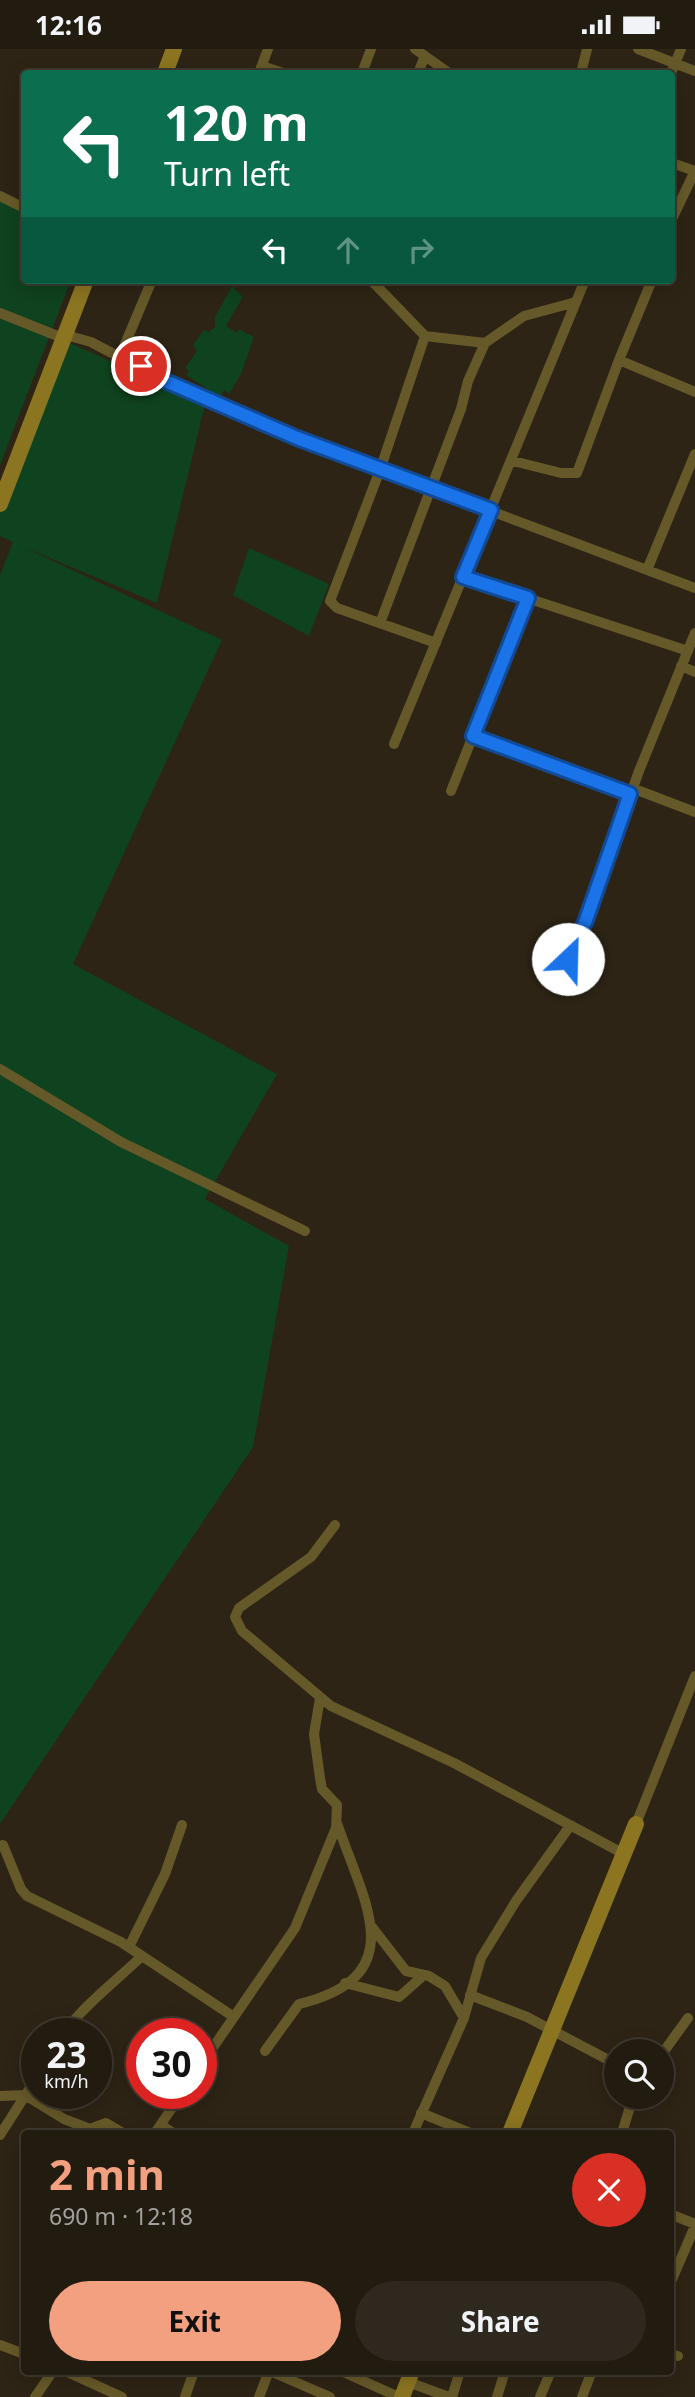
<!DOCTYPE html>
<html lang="en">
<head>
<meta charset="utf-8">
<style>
  body { margin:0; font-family:"Noto Sans",sans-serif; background:#2e281e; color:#f1f3f6; height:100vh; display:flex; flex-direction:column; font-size:26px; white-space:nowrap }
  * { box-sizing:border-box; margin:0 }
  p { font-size:23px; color:#a2a19f }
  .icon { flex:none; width:38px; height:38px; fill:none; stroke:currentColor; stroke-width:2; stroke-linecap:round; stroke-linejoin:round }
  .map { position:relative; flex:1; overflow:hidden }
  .drawer { position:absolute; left:21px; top:2081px; width:653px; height:245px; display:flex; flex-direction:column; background:#221b10; border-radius:7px; box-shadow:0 4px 18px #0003,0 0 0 2px #3f3930 }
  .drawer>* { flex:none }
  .banner { position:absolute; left:21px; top:21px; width:654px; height:214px; border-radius:7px; box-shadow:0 4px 18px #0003,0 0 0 2px #3f3930; background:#0b6e4f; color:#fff; overflow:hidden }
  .fabs { position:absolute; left:604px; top:1990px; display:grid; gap:14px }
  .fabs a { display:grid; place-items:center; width:70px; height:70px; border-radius:50%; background:#221b10; box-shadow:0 4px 18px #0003,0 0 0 2px #3f3930; font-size:35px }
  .speed { position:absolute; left:21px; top:1969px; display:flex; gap:14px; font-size:35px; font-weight:700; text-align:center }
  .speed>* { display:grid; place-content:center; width:91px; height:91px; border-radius:50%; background:#221b10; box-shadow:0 4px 18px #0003,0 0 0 2px #3f3930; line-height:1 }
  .speed small { font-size:18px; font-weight:400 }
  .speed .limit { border:10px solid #d22; background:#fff; color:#111 }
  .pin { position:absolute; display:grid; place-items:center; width:60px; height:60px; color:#fff; margin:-30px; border:4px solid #fff; border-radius:50%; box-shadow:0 2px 7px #0007 }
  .me { position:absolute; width:77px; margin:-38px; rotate:24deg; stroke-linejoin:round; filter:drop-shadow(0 0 5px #0008) }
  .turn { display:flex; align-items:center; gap:24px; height:147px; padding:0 28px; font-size:32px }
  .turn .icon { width:91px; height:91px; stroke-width:2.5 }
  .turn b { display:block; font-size:49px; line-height:60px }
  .lanes { display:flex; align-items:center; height:66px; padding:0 28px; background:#0003; justify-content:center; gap:35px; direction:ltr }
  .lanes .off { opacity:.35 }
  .round { display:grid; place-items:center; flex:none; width:74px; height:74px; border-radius:37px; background:#2e281e }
  .headline { display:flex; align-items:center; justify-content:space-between; height:119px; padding:0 28px }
  h1 { font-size:42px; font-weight:700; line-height:52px; color:#f2a07f }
  .primary-button { display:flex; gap:14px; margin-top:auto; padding:14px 28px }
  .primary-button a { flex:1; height:80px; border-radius:42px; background:#f2a07f; color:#111; font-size:28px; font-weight:700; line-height:80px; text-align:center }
  .primary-button a+a { background:#2e281e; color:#f1f3f6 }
  .status { display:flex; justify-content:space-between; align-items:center; height:49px; padding:0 35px; background:#221b10; direction:ltr }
  .status svg { height:19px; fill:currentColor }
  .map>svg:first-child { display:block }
  .green { fill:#0f421e }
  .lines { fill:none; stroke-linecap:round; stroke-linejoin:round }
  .street { stroke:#665929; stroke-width:10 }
  .secondary { stroke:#8b7521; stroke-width:16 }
  .route-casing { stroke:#114b97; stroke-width:18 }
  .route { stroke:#1a73e8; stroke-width:12 }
</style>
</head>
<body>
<div class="status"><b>12:16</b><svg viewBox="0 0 49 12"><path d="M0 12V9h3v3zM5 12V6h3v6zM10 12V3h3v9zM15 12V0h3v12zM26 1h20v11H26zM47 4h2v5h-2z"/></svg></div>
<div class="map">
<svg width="695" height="2348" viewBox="0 0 695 2348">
  <rect width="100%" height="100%" fill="#2d2415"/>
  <!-- green -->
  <path class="green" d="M0,150L24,163V231H71L0,416Z
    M232,237L243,248L226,277L237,284L239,280L254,288L241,325L229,345L224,341L220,348L186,326L189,322L185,319L197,302L193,296L204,281L209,283L215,278V268Z
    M70,294L205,355L157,554L21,497L222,591L73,915L277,1025L205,1150L289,1197L253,1398L0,1775V526L13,493L0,487V456Z
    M249,499L329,535L309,587L233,546Z"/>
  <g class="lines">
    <!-- street -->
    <path class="street" d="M415,0L449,24
      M638,0L695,22
      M262,17L283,24
      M259,24L268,0
      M362,24L371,0
      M418,24L425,7
      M581,24L587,0
      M671,24L681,0
      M672,114L695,122
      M0,147L24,159
      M672,170L695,122
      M371,231L425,287L485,294L524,267L576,253
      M652,231L619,311L695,343
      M0,264L65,290
      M66,286L91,293L161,330L297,389L695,539
      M425,287L380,421L330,552L337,559L436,594
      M120,307L152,231
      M513,412L561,424H577L619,311
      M647,521L695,405
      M463,528L688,602
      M380,574L461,360L468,332L485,294
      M681,617L695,623
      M473,687L630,745
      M394,695L585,231
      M632,739L695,763
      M451,742L528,549
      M568,910L586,871L639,722L695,584
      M0,1020L121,1093L305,1182
      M335,1476L311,1508L239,1559L235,1568L242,1582L331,1657L454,1714L624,1805
      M636,1775L695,1627
      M3,1796L21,1840L27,1847L121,1893L234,1968
      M372,1878L406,1922L429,1927L445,1937L464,1969
      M129,1898L165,1825L182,1776
      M345,1934L399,1948L424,1926
      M470,1946L527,1968L616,2015
      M64,1984C83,1957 117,1931 142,1907
      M265,2002L299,1955C414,1927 363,1852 337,1774
      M662,2005L688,1969
      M201,2016L295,1879L336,1779L337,1756L322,1740L320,1729L314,1685L320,1649
      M0,2047L25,2046L64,2070L90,2080L106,2074L123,2084
      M421,2064L470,2084
      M161,2076L173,2084
      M155,2084L182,2044
      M413,2084L464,1969L481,1909L516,1852L570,1777
      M622,2084L633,2048
      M0,2086L37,2028
      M670,2165L695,2175
      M670,2235L695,2177
      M0,2296L24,2305
      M670,2305L678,2307
      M65,2322L122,2348
      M270,2322L330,2348
      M341,2322L399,2348
      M408,2333L449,2348
      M35,2348L53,2322
      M185,2348L194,2322
      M259,2348L269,2322
      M452,2348L460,2322
      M497,2348L505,2322
      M540,2348L551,2322
      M582,2348L592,2322"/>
    <!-- secondary -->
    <path class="secondary" d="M165,24L174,0
      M0,455L86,231
      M510,2084L636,1775
      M402,2348L412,2322"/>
  </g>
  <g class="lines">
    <!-- route casing -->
    <g class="route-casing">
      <path id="route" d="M141,317L161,330L297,389L491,461L463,528L528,549L473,687L630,745L586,871L568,910"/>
    </g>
    <!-- route -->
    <use href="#route" class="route"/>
  </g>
</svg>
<div class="fabs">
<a><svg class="icon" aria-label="search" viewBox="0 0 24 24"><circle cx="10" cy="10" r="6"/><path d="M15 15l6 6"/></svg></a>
</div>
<div class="speed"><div>23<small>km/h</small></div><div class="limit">30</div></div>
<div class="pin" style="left:141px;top:317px;background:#d93025"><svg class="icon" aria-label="arrive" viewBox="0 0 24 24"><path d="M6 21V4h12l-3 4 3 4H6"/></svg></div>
<svg class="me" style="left:568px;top:910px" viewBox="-20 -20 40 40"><circle r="19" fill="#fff"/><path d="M0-13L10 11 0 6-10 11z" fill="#1a73e8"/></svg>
<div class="banner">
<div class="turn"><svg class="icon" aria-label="left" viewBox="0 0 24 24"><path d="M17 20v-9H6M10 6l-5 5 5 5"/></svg><div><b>120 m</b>Turn left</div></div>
<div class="lanes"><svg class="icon" aria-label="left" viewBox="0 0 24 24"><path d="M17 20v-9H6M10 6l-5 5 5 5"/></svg><svg class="icon off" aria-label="ahead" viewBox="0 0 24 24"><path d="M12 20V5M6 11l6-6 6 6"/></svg><svg class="icon off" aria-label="right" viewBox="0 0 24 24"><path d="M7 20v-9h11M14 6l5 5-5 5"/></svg></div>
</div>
<section class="drawer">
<div class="headline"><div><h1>2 min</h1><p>690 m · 12:18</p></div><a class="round" style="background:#d93025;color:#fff"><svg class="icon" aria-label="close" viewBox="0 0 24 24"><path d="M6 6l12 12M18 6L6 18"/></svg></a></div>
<div class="primary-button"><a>Exit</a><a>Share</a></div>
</section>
</div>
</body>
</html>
